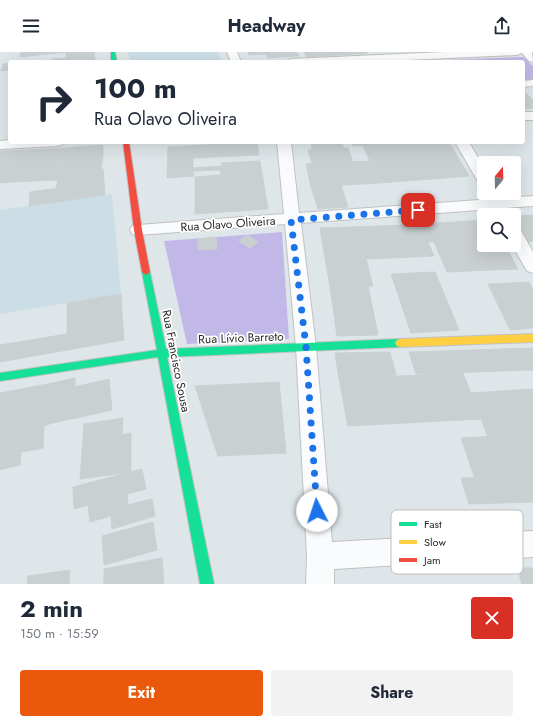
<!DOCTYPE html>
<html lang="en">
<head>
<meta charset="utf-8">
<style>
  body { margin:0; font-family:Jost,sans-serif; background:#f2f2f3; color:#1f2937; height:100vh; display:flex; flex-direction:column; font-size:15px; white-space:nowrap }
  * { box-sizing:border-box; margin:0 }
  p { font-size:13px; color:#747a83 }
  .icon { flex:none; width:22px; height:22px; fill:none; stroke:currentColor; stroke-width:2; stroke-linecap:round; stroke-linejoin:round }
  .map { position:relative; height:532px; overflow:hidden }
  .sheet { display:flex; flex-direction:column; background:#fff; flex:1 }
  .sheet>* { flex:none }
  .banner { position:absolute; left:8px; top:8px; width:517px; height:84px; border-radius:4px; box-shadow:0 4px 16px #0002; background:#fff; color:#1f2937; overflow:hidden }
  .needle { width:26px; rotate:19deg }
  .tools { position:absolute; left:477px; top:104px; display:grid; gap:8px }
  .tools a { display:grid; place-items:center; width:44px; height:44px; border-radius:4px; background:#fff; box-shadow:0 4px 16px #0002; font-size:20px }
  .pin { position:absolute; display:grid; place-items:center; width:34px; height:34px; color:#fff; margin:-17px; border-radius:8px; box-shadow:0 2px 6px #0006 }
  .me { position:absolute; width:44px; margin:-22px; rotate:356deg; stroke-linejoin:round; filter:drop-shadow(0 0 3px #0008) }
  .turn { display:flex; align-items:center; gap:14px; height:84px; padding:0 20px; font-size:18px }
  .turn .icon { width:52px; height:52px; stroke-width:2.5 }
  .turn b { display:block; font-size:28px; line-height:34px }
  .round { display:grid; place-items:center; flex:none; width:42px; height:42px; border-radius:4px; background:#f2f2f3 }
  .headline { display:flex; align-items:center; justify-content:space-between; height:68px; padding:0 20px }
  h1 { font-size:24px; font-weight:700; line-height:30px }
  .button { display:flex; gap:8px; margin-top:auto; padding:8px 20px }
  .button a { flex:1; height:46px; border-radius:4px; background:#ea580c; color:#fff; font-size:16px; font-weight:700; line-height:46px; text-align:center }
  .button a+a { background:#f2f2f3; color:#1f2937 }
  header { display:flex; justify-content:space-between; align-items:center; height:52px; padding:0 20px; background:#fff; font-size:18px; font-weight:700 }
  .map>svg:first-child { display:block }
  .education { fill:#cbdde5 }
  .green { fill:#c1b8e8 }
  .building { fill:#cacfd1; stroke:#cad1d3 }
  .lines { fill:none; stroke-linecap:round; stroke-linejoin:round }
  .street-casing { stroke:#c0c2c1; stroke-width:2 }
  .fast-casing { stroke:#c0c2c1; stroke-width:2 }
  .slow-casing { stroke:#c0c2c1; stroke-width:2 }
  .jam-casing { stroke:#c0c2c1; stroke-width:2 }
  .street { fill:#fafbfc; fill-rule:evenodd }
  .fast { fill:#16e098; fill-rule:evenodd }
  .slow { fill:#ffcf43; fill-rule:evenodd }
  .jam { fill:#f24e42; fill-rule:evenodd }
  .route { stroke:#1a73e8; stroke-width:7; stroke-dasharray:0 12.6 }
  .labels { text-anchor:middle; stroke-width:3.5; stroke-linejoin:round; paint-order:stroke }
  .street-label { font-size:12px; fill:#292929; stroke:#fff }
  .key { fill:#fff; stroke:#bfbfbf; stroke-width:1 }
  .key-label { font-size:11px; fill:#292929 }
</style>
</head>
<body>
<header><svg class="icon" aria-label="menu" viewBox="0 0 24 24"><path d="M4 6h16M4 12h16M4 18h16"/></svg>Headway<svg class="icon" aria-label="share" viewBox="0 0 24 24"><path d="M12 15V3M7 8l5-5 5 5M5 13v7h14v-7"/></svg></header>
<div class="map">
<svg width="533" height="532" viewBox="0 0 533 532">
  <rect width="100%" height="100%" fill="#dee6e9"/>
  <!-- education -->
  <path class="education" d="M128,0H218L221,8L131,10Z
    M112,142L121,242L0,262V158Z"/>
  <!-- green -->
  <path class="green" d="M523,5L533,14V28L523,29V10L426,9Z
    M282,180L289,287L187,292L164,189Z"/>
  <!-- building -->
  <path class="building" d="M66,0L20,5V1L26,0H94L95,6L52,10V7L66,6Z
    M248,0H266L267,2L249,3Z
    M266,0H277L278,5L268,6Z
    M277,0H297L299,4L278,5Z
    M304,0H320L321,4L307,5Z
    M320,0H335L336,3L321,4Z
    M335,0H367L368,1L336,3Z
    M95,6V10H55Z
    M10,11V18L1,19L3,12Z
    M523,41H526L533,48V56L523,57Z
    M257,90L259,103L193,106V116L222,114L221,111L260,109L268,157L195,162V125L221,123L220,118L193,119L194,124L167,126L168,95Z
    M311,90H341L344,96L312,98Z
    M351,90H449L353,94Z
    M449,90L457,104L370,109L363,94Z
    M103,93V103L73,106L76,95Z
    M76,95L73,106L64,107L67,96Z
    M67,96L58,128L13,130L25,98Z
    M348,96L353,110L312,112L308,98Z
    M25,98L13,130L0,131V99Z
    M103,103L102,110L62,114L64,107Z
    M457,104L469,124L379,131L370,109Z
    M370,109L379,131L311,135L306,112Z
    M102,110L101,117L59,123L62,114Z
    M101,117H103L104,130L56,137L59,123Z
    M104,130L105,143L29,154L30,140Z
    M341,133L348,155L318,157L311,135Z
    M533,163V189L528,190L514,164Z
    M484,168V187L464,188L455,170Z
    M455,170L464,188L428,190L420,172Z
    M420,172L434,204L394,206L383,174Z
    M383,174L394,206L366,207L364,199L324,200L320,176Z
    M247,183L258,190L250,196L239,189Z
    M216,185L217,197L198,198V187Z
    M484,187V193H505L518,217L447,220L434,190Z
    M364,199L373,234L330,235L324,200Z
    M435,220L459,278L411,281L391,222Z
    M529,230L533,238V276L510,278L488,232Z
    M368,234L378,283L337,284L330,235Z
    M121,242L122,263L67,272V251Z
    M122,263L124,288L0,310V293L67,282V272Z
    M533,296V318L416,322L409,300Z
    M390,300L396,323L339,327L335,301Z
    M463,321L481,367L348,374L339,327Z
    M75,326L76,366L52,371L53,331Z
    M109,327L112,358L76,366L74,335Z
    M279,330L286,401L218,404L195,334Z
    M53,331L52,371L44,374L43,396L22,400L26,336Z
    M26,336L20,413L0,418V341Z
    M533,337V382L488,385L471,341Z
    M123,366L122,383L131,381V420L80,427L84,372Z
    M533,382V423L475,427L461,386Z
    M142,417L146,437L74,457L73,435Z
    M533,423V450L469,452L461,426Z
    M127,442L128,453L152,447L155,464L112,477L111,464L90,470L88,453Z
    M153,470L157,498L104,513L102,484Z
    M162,506L164,532H104V517Z
    M517,516H533V532H522Z
    M70,518L69,532H27L28,524Z"/>
  <g class="lines">
    <!-- street casing -->
    <g class="street-casing">
      <path id="street" d="M227,0H237L241,10H231Z
        M445,0H532L533,10L529,9L522,1L517,3L363,10H285L290,7Z
        M533,28V34L523,35V29Z
        M523,60H533V68H523Z
        M10,88V90H64L62,93L57,94L0,97V89Z
        M277,90H291L299,161L533,144V154L301,171L316,295L332,490L533,479V505L334,517V532H306L307,504L296,295L285,172L138,183L132,182L130,178L132,174L138,173L284,162Z
        M455,90H469L484,116V132L479,131L477,128Z
        M514,176L520,177L533,200V221L527,219L512,193H514Z"/>
    </g>
    <!-- fast casing -->
    <g class="fast-casing">
      <path id="fast" d="M111,0H115L117,10H111Z
        M146,217L150,220L166,297L400,287L403,288L405,291L403,294L400,295L167,305L214,532H200L158,305L0,329V321L157,298L142,220Z"/>
    </g>
    <!-- slow casing -->
    <g class="slow-casing">
      <path id="slow" d="M533,282V290L400,295L397,294L395,291L397,288L400,287Z"/>
    </g>
    <!-- jam casing -->
    <g class="jam-casing">
      <path id="jam" d="M123,90H129L142,178L150,220L146,223L142,220L134,178Z"/>
    </g>
    <!-- street -->
    <use href="#street" class="street"/>
    <!-- fast -->
    <use href="#fast" class="fast"/>
    <!-- slow -->
    <use href="#slow" class="slow"/>
    <!-- jam -->
    <use href="#jam" class="jam"/>
  </g>
  <g class="lines">
    <!-- route -->
    <path class="route" d="M317,459L306,295L291,168L418,158"/>
  </g>
  <g class="labels">
    <!-- street labels -->
    <g class="street-label">
      <text transform="translate(228 172) rotate(-4)" y="4">Rua Olavo Oliveira</text>
      <text transform="translate(241 286) rotate(-2)" y="4">Rua Lívio Barreto</text>
      <text transform="translate(176 309) rotate(79)" y="4">Rua Francisco Sousa</text>
    </g>
  </g>
  <!-- legend -->
  <rect x="391" y="458" width="132" height="64" rx="6" class="key"/>
  <rect x="399" y="470" width="18" height="4" fill="#16e098"/>
  <rect x="399" y="488" width="18" height="4" fill="#ffcf43"/>
  <rect x="399" y="506" width="18" height="4" fill="#f24e42"/>
  <g class="key-label">
    <text x="424" y="476">Fast</text>
    <text x="424" y="494">Slow</text>
    <text x="424" y="512">Jam</text>
  </g>
</svg>
<div class="tools">
<a><svg class="needle" viewBox="-14 -14 28 28"><path d="M0-13l5 13h-10z" fill="#e53935"/><path d="M0 13l5-13h-10z" fill="#747a83"/></svg></a>
<a><svg class="icon" aria-label="search" viewBox="0 0 24 24"><circle cx="10" cy="10" r="6"/><path d="M15 15l6 6"/></svg></a>
</div>
<div class="pin" style="left:418px;top:158px;background:#d93025"><svg class="icon" aria-label="arrive" viewBox="0 0 24 24"><path d="M6 21V4h12l-3 4 3 4H6"/></svg></div>
<svg class="me" style="left:317px;top:459px" viewBox="-20 -20 40 40"><circle r="19" fill="#fff"/><path d="M0-13L10 11 0 6-10 11z" fill="#1a73e8"/></svg>
<div class="banner">
<div class="turn"><svg class="icon" aria-label="right" viewBox="0 0 24 24"><path d="M7 20v-9h11M14 6l5 5-5 5"/></svg><div><b>100 m</b>Rua Olavo Oliveira</div></div>
</div>
</div>
<section class="sheet">
<div class="headline"><div><h1>2 min</h1><p>150 m · 15:59</p></div><a class="round" style="background:#d93025;color:#fff"><svg class="icon" aria-label="close" viewBox="0 0 24 24"><path d="M6 6l12 12M18 6L6 18"/></svg></a></div>
<div class="button"><a>Exit</a><a>Share</a></div>
</section>
</body>
</html>
